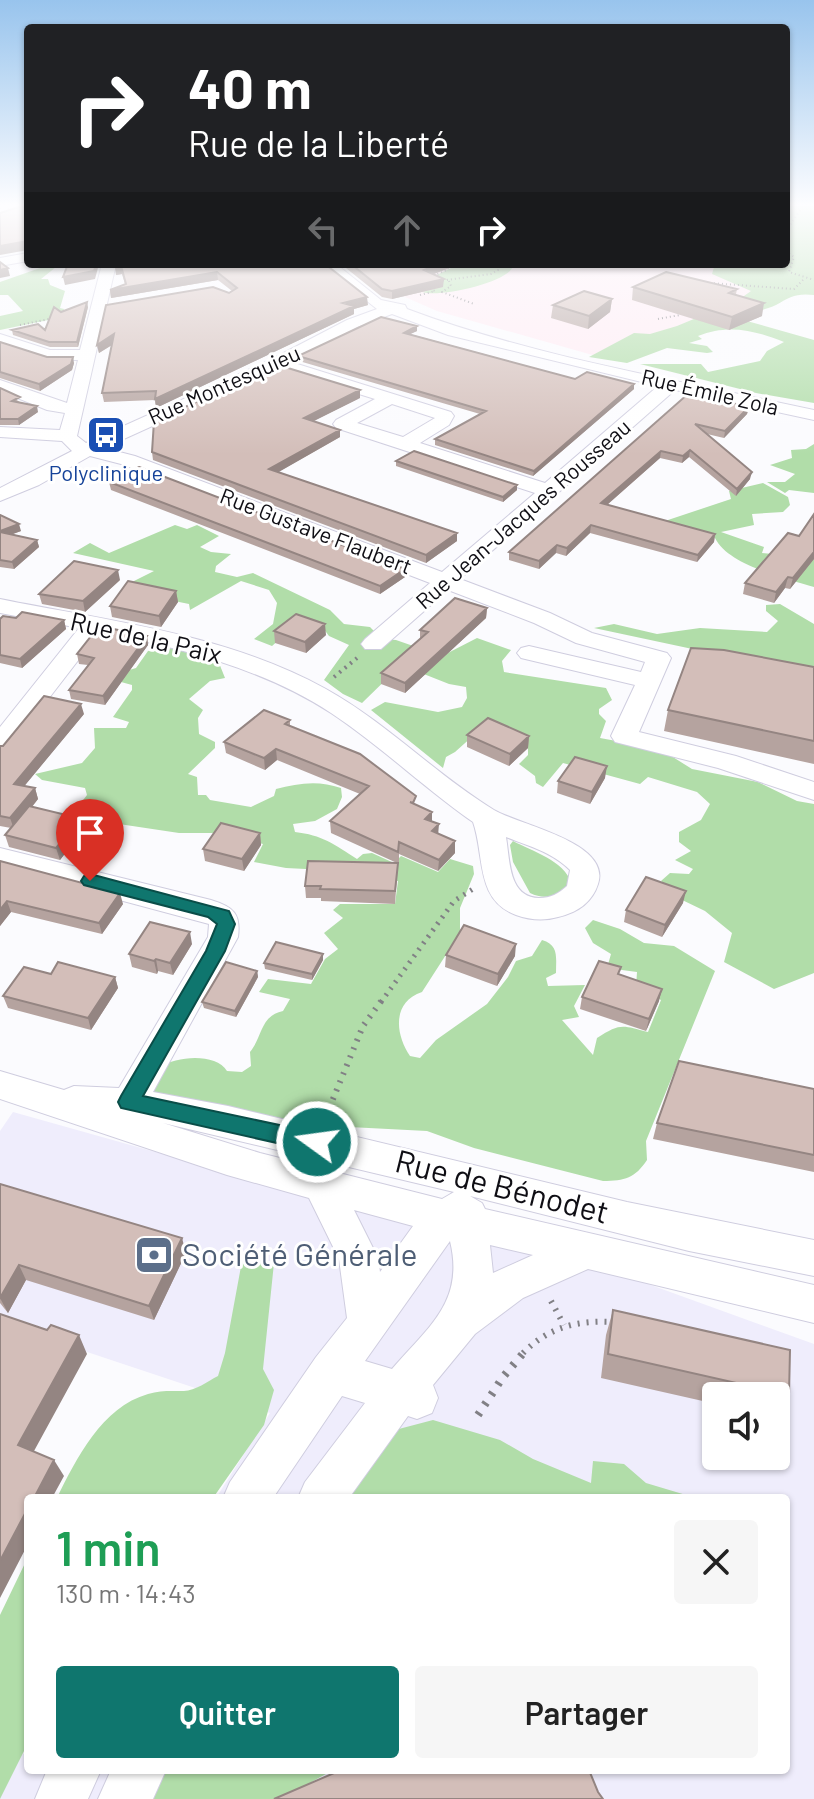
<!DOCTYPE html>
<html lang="fr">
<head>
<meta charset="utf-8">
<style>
  body { margin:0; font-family:Barlow,sans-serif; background:#f6f6f6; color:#222; height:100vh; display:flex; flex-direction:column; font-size:30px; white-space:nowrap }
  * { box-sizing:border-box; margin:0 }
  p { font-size:26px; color:#767676 }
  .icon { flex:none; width:44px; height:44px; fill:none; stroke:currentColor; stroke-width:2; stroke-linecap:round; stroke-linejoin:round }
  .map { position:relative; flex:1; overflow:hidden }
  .sheet { position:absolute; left:24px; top:1494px; width:766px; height:280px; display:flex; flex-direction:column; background:#fff; border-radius:8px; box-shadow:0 2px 6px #0004 }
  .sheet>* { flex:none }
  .banner { position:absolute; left:24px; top:24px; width:766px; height:244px; border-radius:8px; box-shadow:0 2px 6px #0004; background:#202124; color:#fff; overflow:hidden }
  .buttons { position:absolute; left:702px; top:1382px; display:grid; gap:16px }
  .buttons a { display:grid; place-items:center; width:88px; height:88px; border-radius:8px; background:#fff; box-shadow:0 2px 6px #0004; font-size:40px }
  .pin { position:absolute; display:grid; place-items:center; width:68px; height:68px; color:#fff; margin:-82px -34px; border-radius:50% 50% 50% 0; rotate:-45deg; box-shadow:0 0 8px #0007 }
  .pin .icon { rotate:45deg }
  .me { position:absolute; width:88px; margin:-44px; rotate:284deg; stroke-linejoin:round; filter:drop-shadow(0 0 6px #0008) }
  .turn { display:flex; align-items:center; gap:28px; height:168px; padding:0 32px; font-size:36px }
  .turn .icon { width:104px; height:104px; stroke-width:2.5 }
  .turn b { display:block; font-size:56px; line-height:68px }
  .lanes { display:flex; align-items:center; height:76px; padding:0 32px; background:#0003; justify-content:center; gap:40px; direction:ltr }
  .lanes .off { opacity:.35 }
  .round { display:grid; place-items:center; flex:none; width:84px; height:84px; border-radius:8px; background:#f6f6f6 }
  .headline { display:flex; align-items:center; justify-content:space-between; height:136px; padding:0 32px }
  h1 { font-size:48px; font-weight:600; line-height:60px; color:#1e9e55 }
  .button { display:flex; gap:16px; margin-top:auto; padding:16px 32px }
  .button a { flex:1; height:92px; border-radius:8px; background:#0f766e; color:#fff; font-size:32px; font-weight:600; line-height:92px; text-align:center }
  .button a+a { background:#f6f6f6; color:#222 }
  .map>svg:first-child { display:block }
  .built { fill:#efedfc; fill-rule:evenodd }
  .medical { fill:#ffebf3 }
  .green { fill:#b1dda9 }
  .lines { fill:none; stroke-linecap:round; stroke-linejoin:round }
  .minor-casing { stroke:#cfcddf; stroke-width:2 }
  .path-far4 { stroke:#818085; stroke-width:2; stroke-dasharray:1 3; stroke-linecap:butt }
  .path-far3 { stroke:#818085; stroke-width:4; stroke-dasharray:2 5; stroke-linecap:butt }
  .path-far2 { stroke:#818085; stroke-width:5; stroke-dasharray:2 6; stroke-linecap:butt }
  .path-far1 { stroke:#818085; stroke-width:6; stroke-dasharray:2 7; stroke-linecap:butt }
  .path { stroke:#818085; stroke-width:8; stroke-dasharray:3 9; stroke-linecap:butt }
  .minor { fill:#fff; fill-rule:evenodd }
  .wall { fill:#b5a39f }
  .shaded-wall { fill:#948582 }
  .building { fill:#d3beb9; stroke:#948582; stroke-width:2 }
  .route { fill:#0f766e; stroke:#0a4d48; stroke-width:2 }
  .labels { text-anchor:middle; stroke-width:6; stroke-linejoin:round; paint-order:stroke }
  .far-street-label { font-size:22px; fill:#0f0e14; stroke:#fff }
  .far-transit-label { font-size:22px; fill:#164399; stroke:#fff }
  .street-label { font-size:26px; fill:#0f0e14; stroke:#fff }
  .near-street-label { font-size:32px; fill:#0f0e14; stroke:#fff }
  .near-service-label { font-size:32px; fill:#4e5e75; stroke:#fff; text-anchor:start }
</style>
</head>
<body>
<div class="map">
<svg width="814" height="1799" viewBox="0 0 814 1799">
  <rect width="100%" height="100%" fill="#fbfbfe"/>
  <!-- built -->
  <path class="built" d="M13,1112L454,1236L626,1276L814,1344V1799H0V1764L28,1752V1770H786V1498H216L270,1413L0,1323V1131ZM716,1396H776V1456H716Z"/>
  <!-- medical -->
  <path class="medical" d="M342,264H771L780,286L610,360L437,311L366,280Z"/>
  <!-- green -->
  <path class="green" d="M786,203H814V295C796,293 790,297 776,305C763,311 757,309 747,321L814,340V403L756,393L640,364H701L708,372L760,361L767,351L784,342C754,330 728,324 698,336L702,339L689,343L707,346L713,352L707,353L667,348L627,363L589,357L634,333L650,334L677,326L737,301L751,291L712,274L715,264H786Z
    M40,264H65L56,267L41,279H48L50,285L65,291L60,308L64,309L63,314L82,313L0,330V316L23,311L8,295H0V282L43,267Z
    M449,264H510L512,268C505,283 438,298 422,292L442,287L433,277L451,268Z
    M814,444V493L789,490L785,493L767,482H785L795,474L770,465L792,458L791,450L806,449Z
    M763,483L788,497L790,505L783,512L752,514L754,525L721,532L764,547L762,553L795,556L814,546V587C786,578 729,566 715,538L656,524L731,499L729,491Z
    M175,525L187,529L197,525L219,536L200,547L211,552L231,554L216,566L215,572L237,577L253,573L330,610L344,624L370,627L382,639L396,640L442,656L477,638L511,650L502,661L504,672L606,688L612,700L599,709V714L606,721L600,738L660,749L692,769L758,782L797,801L814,804V973L774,989L724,962L732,933L705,911L678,898L661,881L670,873L689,874L693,869L675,860L691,851L679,842V832L701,820L710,804L697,792L648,777L640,784L563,763L543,787L536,783L535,776L519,764L528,755V748L483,727L455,752L446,757L443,768L371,710L385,702L438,712L462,707L467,698L466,687L449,684L401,665L362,703L343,694L324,680L349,645L329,636L323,628L297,624L272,646L254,639L273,624L277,603L269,590L241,581L190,610L189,604L125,591L134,581L154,571L73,553L90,543L109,553Z
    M780,604L814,624V675L594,628L614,624L657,634L700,628L767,632L778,621L766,611V605Z
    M169,644L195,651L219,663L225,678L210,681L189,699L203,710L198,718L199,734L215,742V748L188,774L197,777L198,795H206L210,800L251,807L274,796L276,789C298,783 319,780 341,788L342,797L337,809L315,821L293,824L295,832C322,835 334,844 357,859L363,854L372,853L394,863L401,856L438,872L450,859L473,866L474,874L460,908V933L422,992C392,1002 395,1034 410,1056L420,1058L436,1040L487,1004L508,977L516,961L532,956L542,940C559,945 556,957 556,973L546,978L548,986L585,985L574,1006L579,1017L562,1020L593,1055L597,1038C620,1023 622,1025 648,1032L661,1000L636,987L637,972L607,968L611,954L593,943L585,928L593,920L620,929L644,943L674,946L715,971L646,1141L647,1160C635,1178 625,1181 603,1181L474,1148L427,1131L330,1126L335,1113L324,1106L314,1127L142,1094C147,1086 152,1072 160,1067C177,1056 216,1053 227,1071L242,1072L251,1066L250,1052C263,1036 260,1016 283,1011L290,999L259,992L268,979L311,984L325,959L338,949L324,933L343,918L333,910L340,904H395L398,881L349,877L345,871L286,868L254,862L263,844L221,833H179L119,824L74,812L87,795L85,788L42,780L35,774L82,763L95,748L94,728H126L129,722L113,717L132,690V685L121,682L126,671L136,668L148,651Z
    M513,841C532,851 565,861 571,883C559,895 547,901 530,893L513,862L510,845Z
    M253,1255L274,1263L263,1369L274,1390L264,1425L213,1498H57C76,1459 102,1407 148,1394C161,1390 172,1391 184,1391C195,1391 208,1381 218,1376L225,1353L242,1261Z
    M433,1420L500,1440L533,1459L591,1483L593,1461L624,1464L646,1483L696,1498H344L395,1430Z
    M28,1557V1751H24L0,1799V1615Z
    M162,1770H333L281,1799H152Z"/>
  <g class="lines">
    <!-- minor casing -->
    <g class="minor-casing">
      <path id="minor" d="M28,253V261L0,266V258Z
        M102,264H116L77,436L86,443L272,359L347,320L377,309L320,264H336L381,300L405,305L407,309C538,358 678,380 814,410V420L675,390L460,579L550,613L592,633L667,653L671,658L639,732L736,756L814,782V800L718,768L615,742L611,736L635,685L521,658L517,653L521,648L529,646L641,672L645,662L576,643L534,623L448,590L381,649H365L361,644L365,639L430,583L121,464L90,456L39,485L0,501V488L72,451L62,441L0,437V427L60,430L65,413L47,410L0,391V380L67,403L78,360H49L0,344V334L50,350H80ZM392,314L448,335L658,386L545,483L420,443L449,425L454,416L451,412L291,362L357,327ZM278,369L375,399L336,420L333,424L336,428L535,493L442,572L135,456L104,448ZM392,404L435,418L403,437L357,423Z
        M0,599C109,621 227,634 326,689C387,723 435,774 494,810C519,825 612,842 598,884C592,903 576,913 558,917C544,921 530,920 516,915C475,900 485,856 473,822C424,788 381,746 331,713C262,668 180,648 100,632L9,750L0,752V727L79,628L0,613ZM506,837C528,846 552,852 570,870L567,886C558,894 551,898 539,898C508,897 510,860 506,837Z
        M0,848L211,900C234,907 241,914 238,937L153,1092L228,1106L627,1202L814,1240V1276L689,1251L470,1196L482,1203L485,1209L814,1285V1323L588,1269L523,1298L475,1334L433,1385L438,1398L432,1413L417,1419L408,1416L349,1498H298L305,1482L365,1403L342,1396L273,1498H223L230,1482L316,1357L347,1318L339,1259L309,1198L227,1175L0,1099V1071L64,1090L74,1086L119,1088L208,937L209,924L0,868ZM163,1123L454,1192L442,1199L260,1153ZM354,1210L413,1226L380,1272L378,1258ZM450,1241C465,1302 428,1327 392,1369L365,1361ZM490,1245L533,1255L493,1273Z
        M47,1770H101L88,1799H35Z
        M111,1770H166L153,1799H98Z"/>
    </g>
    <!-- path-far4 -->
    <path class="path-far4" d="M786,231L805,203
      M786,251L794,257L789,272L814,280
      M430,277L447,270L450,264
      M439,281L491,274L498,270L496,264
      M449,281L451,286L442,292L474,304
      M710,283L794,289L804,279
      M420,295L435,291L432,290
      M658,319L680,315
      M20,325L54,318"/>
    <!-- path-far3 -->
    <path class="path-far3" d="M334,677L357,658"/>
    <!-- path-far2 -->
    <path class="path-far2" d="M381,1002L454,901L473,889"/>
    <!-- path-far1 -->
    <path class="path-far1" d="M326,1116L363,1026L382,1000
      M551,1301L564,1325
      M523,1353C550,1326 579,1320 615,1322"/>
    <!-- path -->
    <path class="path" d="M478,1415L503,1377L525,1351"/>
    <!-- minor -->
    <use href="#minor" class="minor"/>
  </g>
  <!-- wall -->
  <path class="wall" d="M116,264H325L368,305L354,309V314L156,408L155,400L104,402L102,393L112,345L99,353L97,345L232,291L218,280L111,298L110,290L125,284L122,274L116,275Z
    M341,264H449V268L433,274L443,287L392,299L382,297Z
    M633,287L737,289L736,294L762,316L729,330L632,300Z
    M612,299L610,312L588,329L551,318L553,305Z
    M88,307L78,347H50L13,335L12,330H45L61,312Z
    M417,326V331L410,334L575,379L634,384V389L533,476L435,445V439L480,414L299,361L298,356Z
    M0,342L47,357L74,363L72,370L40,391L0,378Z
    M0,388L21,403L38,412L19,425H0Z
    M689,393L749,407L747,414L724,438L707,434L750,479L736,496L689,457L682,463L660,458L607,505L715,534L714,542L697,562L590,533L566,556L556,553L539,569L509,560V552Z
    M360,398L313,421L340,430V437L278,472L457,541L426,563L153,460L152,452Z
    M396,461L517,485V490L503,502L396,466Z
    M109,482L405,577L380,594L111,490Z
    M814,514V559L790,589L785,588L774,603L743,594L745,583L799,536Z
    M0,515L21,531L12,534L37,540L39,547L14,569L0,567Z
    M120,580L85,612L42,604L39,594Z
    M176,591L178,602L161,627L112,617L110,606Z
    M487,608L486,618L405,693L381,684V673L420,639V630Z
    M16,618L64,620L66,629L22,668L0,663V619Z
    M274,631L326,635L306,653L275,643Z
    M147,636L148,645L105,705L71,699L69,690L88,665L79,664L77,654Z
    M814,667V764L664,731L668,710Z
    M84,714L24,786L35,788L38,799L32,807L83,830L60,860L9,847L5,835L11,828L0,826V746H3Z
    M290,720V727L416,805L432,821L438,834L455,841V853L438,871L399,854V864H398L395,904L321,901V898H306L305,886L397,863L331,833L330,821L360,794L277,760L265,770L226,753L224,742Z
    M467,735L529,736L528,748L509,766L467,747Z
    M605,778L590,804L557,793L558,781Z
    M260,833L261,845L244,871L205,861L203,849Z
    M0,861L123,904L102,934L11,912L0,926Z
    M683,903L662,937L624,922L626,910Z
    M192,944L173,975L158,971L157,974L132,967L129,954Z
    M446,955L515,956L497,986L445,967Z
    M323,960L312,980L265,969L264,963Z
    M257,971L258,977L236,1017L204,1008L202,1002Z
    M51,974L115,977L118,988L91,1030L8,1008L3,996Z
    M582,997L659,1001L646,1031L580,1009Z
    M814,1089V1172L653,1139L657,1123Z
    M0,1184L186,1253L154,1320L26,1280L8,1313L0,1303Z
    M613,1310L789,1395L776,1418V1396H716V1404L601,1378L606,1335Z"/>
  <!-- shaded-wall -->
  <path class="shaded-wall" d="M28,241V250L0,255V246Z
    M96,264H99L95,279L65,285L63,277Z
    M438,264H449V268L424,278V270Z
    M121,266L122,274L116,275L115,267Z
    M8,268L10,276L0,278V270Z
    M217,272L218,280L111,298L110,290Z
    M444,279L443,287L392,299V291Z
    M367,297L368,305L354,309V314L156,408L155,399L343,303Z
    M612,299L610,312L588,329L589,316Z
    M87,302L88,307L78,347L77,342Z
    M764,303L762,316L729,330L732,317Z
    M417,326V331L404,337V333Z
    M114,334L115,343L99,353L97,345Z
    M73,357L74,363L72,370L40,391L39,384Z
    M634,384V389L533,476L534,471Z
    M360,390V398L304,426V418Z
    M37,406L38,412L19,425L18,419Z
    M749,407L747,414L724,438L725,431Z
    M340,430V437L270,477L269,469Z
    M690,450L689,457L682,463L683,456Z
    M661,451L660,458L600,511L601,503Z
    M752,472L750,479L736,496L737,489Z
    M517,485V490L503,502V497Z
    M19,524L21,531L0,539V531Z
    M591,525L590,533L566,556L567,548Z
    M457,533V541L426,563V555Z
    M715,534L714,542L697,562L698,555Z
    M37,540L39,547L14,569L12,562Z
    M557,545L556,553L539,569V561Z
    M814,552V559L790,589L793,578Z
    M405,569V577L380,594V586Z
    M118,570L120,580L85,612L83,601Z
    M788,577L785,588L774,603L776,592Z
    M176,591L178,602L161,627L159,616Z
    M487,608L486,618L405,693V683Z
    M64,620L66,629L22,668L20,659Z
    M325,624L326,635L306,653L305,642Z
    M147,636L148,645L105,705L103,696Z
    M81,704L84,714L17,795L14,784Z
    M529,736L528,748L509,766L510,754Z
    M276,749L277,760L265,770L264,758Z
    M607,766L605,778L590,804L592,792Z
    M35,788L38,799L14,829L10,818Z
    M432,812V824L425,819Z
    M79,818L83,830L60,860L56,848Z
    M439,824L438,836L432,831Z
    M260,833L261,845L244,871L242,859Z
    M455,841V853L438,871L439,860Z
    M686,891L683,903L662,937L665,925Z
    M120,893L123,904L102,934L99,923Z
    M7,901L11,912L0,926V910Z
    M190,932L192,944L173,975L170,963Z
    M516,944L515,956L497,986L498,974Z
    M323,954V960L312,980V974Z
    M156,959L158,971L157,974L154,961Z
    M257,971L258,977L236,1017L235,1011Z
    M115,977L118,988L91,1030L88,1018Z
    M662,989L659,1001L646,1031L649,1019Z
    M182,1238L186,1253L154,1320L149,1306Z
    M19,1265L26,1280L8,1313L0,1298Z
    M79,1335L87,1354L28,1462L18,1445Z
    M54,1460L64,1476L52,1498H34Z
    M28,1508V1544L0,1598V1561Z"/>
  <!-- building -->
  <path class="building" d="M28,204V241L0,246V213Z
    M0,262L8,268L0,270Z
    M68,264H96L94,271L63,277Z
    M116,264H325L367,297L343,303L354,306L155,399L156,391L102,393L114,334L97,345L106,305L213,287L229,293L237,288L217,272L110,290L126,284L121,266L115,267Z
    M351,264H438L424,270L444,279L392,291L382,289Z
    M666,272L737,289L729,293L764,303L732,317L633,287Z
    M584,291L612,299L589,316L553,305Z
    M87,302L77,342H49L12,330L38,324L45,330L54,307L61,312Z
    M381,317L417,326L404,333L575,379L587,372L634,384L534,471L435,439L486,411L298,356Z
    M0,342L47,357H73L71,364L39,384L0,372Z
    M278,365L360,390L304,418L340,430L269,469L457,533L426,555L152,452L154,421Z
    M0,388L20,397L12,401L37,406L18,419H0Z
    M689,393L749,407L725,431L695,424L752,472L737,489L690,450L683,456L661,451L601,503L715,534L698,555L591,525L567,548L557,545L539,561L509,552Z
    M414,451L517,485L503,497L396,461Z
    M139,467L405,569L380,586L109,482Z
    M814,514V552L793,578L788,577L776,592L745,583L788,533L799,536Z
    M0,515L19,524L0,531Z
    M0,532L37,540L12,562L0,560Z
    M74,561L118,570L83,601L39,594Z
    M128,581L176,591L159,616L110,606Z
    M455,598L487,608L405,683L381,673L428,632L420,630Z
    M22,612L64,620L20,659L0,655V619L3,616L16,618Z
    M296,614L325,624L305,642L274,631Z
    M99,626L147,636L103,696L69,690L94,658L77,654Z
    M691,648L724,650L814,667V741L668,710Z
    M44,696L81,704L14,784L35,788L10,818L0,816V746H3Z
    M264,710L290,720L285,724L360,754L416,796L413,803L410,802L432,812L425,819L439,824L432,831L455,841L439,860L399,842L398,852L330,821L369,786L276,749L264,758L224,742Z
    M488,718L529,736L510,754L467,735Z
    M575,757L607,766L592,792L558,781Z
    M29,806L79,818L56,848L5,835Z
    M221,823L260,833L242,859L203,849Z
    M0,861L120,893L99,923L7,901L0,910Z
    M308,861L398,863L395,891L320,889L321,886H305Z
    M646,877L686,891L665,925L626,910Z
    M150,922L190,932L170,963L156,959L154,961L129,954Z
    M464,925L516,944L498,974L446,955Z
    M276,942L323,954L312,974L264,963Z
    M599,961L621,967L618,974L662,989L649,1019L582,997Z
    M58,962L115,977L88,1018L3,996L24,967L51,974Z
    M226,962L257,971L235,1011L202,1002Z
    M679,1061L814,1089V1155L657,1123Z
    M0,1184L182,1238L149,1306L19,1265L0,1298Z
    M613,1310L790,1350L789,1395L608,1354Z
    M0,1314L47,1330L51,1325L79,1335L18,1445L54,1460L34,1498H28V1508L0,1561Z
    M341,1770H589L598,1792L603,1799H274Z"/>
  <!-- sky -->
  <linearGradient id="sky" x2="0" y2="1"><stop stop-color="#98c4ed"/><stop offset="0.45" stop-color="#fdfdff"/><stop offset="1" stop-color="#fdfdff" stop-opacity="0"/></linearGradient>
  <rect width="814" height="455" fill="url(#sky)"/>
  <!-- route -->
  <path class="route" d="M90,874L229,911L235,924L225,951L143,1096L317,1133L324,1136L328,1142L324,1149L317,1152L121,1108L118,1102L121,1096L206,951L217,924L208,917L84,885L81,881L84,876Z"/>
  <!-- icons -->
  <defs>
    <g id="bus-square" transform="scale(2)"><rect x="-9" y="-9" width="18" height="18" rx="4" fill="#1a4fb4" stroke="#fff"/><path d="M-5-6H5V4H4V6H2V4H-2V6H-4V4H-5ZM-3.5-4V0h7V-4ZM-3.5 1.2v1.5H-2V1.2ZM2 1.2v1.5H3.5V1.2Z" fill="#fff"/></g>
    <g id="bank-square" transform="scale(2)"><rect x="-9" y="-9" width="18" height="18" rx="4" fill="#5c6f8a" stroke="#fff"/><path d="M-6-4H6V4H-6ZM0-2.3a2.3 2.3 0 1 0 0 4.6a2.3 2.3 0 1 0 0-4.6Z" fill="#fff"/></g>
  </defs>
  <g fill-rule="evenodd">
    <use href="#bus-square" x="106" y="435"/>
    <use href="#bank-square" x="154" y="1255"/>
  </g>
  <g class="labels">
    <!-- far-street labels -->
    <g class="far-street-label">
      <text transform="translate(224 385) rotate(-24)" y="8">Rue Montesquieu</text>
      <text transform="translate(710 392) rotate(13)" y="8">Rue Émile Zola</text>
      <text transform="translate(523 514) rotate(-41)" y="8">Rue Jean-Jacques Rousseau</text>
      <text transform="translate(316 531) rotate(21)" y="8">Rue Gustave Flaubert</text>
    </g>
    <!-- far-transit labels -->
    <g class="far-transit-label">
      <text x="106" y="481">Polyclinique</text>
    </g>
    <!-- street labels -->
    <g class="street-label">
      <text transform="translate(146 638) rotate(13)" y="9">Rue de la Paix</text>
    </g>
    <!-- near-street labels -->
    <g class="near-street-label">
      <text transform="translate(502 1187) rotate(14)" y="11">Rue de Bénodet</text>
    </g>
    <!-- near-service labels -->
    <g class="near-service-label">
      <text x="182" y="1266">Société Générale</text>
    </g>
  </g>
</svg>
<div class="buttons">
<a><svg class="icon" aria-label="sound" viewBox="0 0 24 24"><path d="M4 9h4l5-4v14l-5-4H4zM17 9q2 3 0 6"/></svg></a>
</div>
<div class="pin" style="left:90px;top:881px;background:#d93025"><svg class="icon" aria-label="arrive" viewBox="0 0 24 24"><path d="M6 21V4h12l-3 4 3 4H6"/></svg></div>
<svg class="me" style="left:317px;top:1142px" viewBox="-20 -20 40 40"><circle r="17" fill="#0f766e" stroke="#fff" stroke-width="3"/><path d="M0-11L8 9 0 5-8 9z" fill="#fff"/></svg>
<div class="banner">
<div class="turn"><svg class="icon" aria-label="right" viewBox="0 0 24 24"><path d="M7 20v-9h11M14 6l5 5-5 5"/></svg><div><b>40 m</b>Rue de la Liberté</div></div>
<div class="lanes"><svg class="icon off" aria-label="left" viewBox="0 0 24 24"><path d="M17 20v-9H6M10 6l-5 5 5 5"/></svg><svg class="icon off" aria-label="ahead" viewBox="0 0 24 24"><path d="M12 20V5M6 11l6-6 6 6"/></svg><svg class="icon" aria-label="right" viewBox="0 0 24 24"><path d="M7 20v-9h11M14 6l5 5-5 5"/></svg></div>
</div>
<section class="sheet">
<div class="headline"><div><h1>1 min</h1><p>130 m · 14:43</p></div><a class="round"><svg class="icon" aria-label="close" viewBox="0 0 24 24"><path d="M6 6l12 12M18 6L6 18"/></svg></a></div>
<div class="button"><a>Quitter</a><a>Partager</a></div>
</section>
</div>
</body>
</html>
